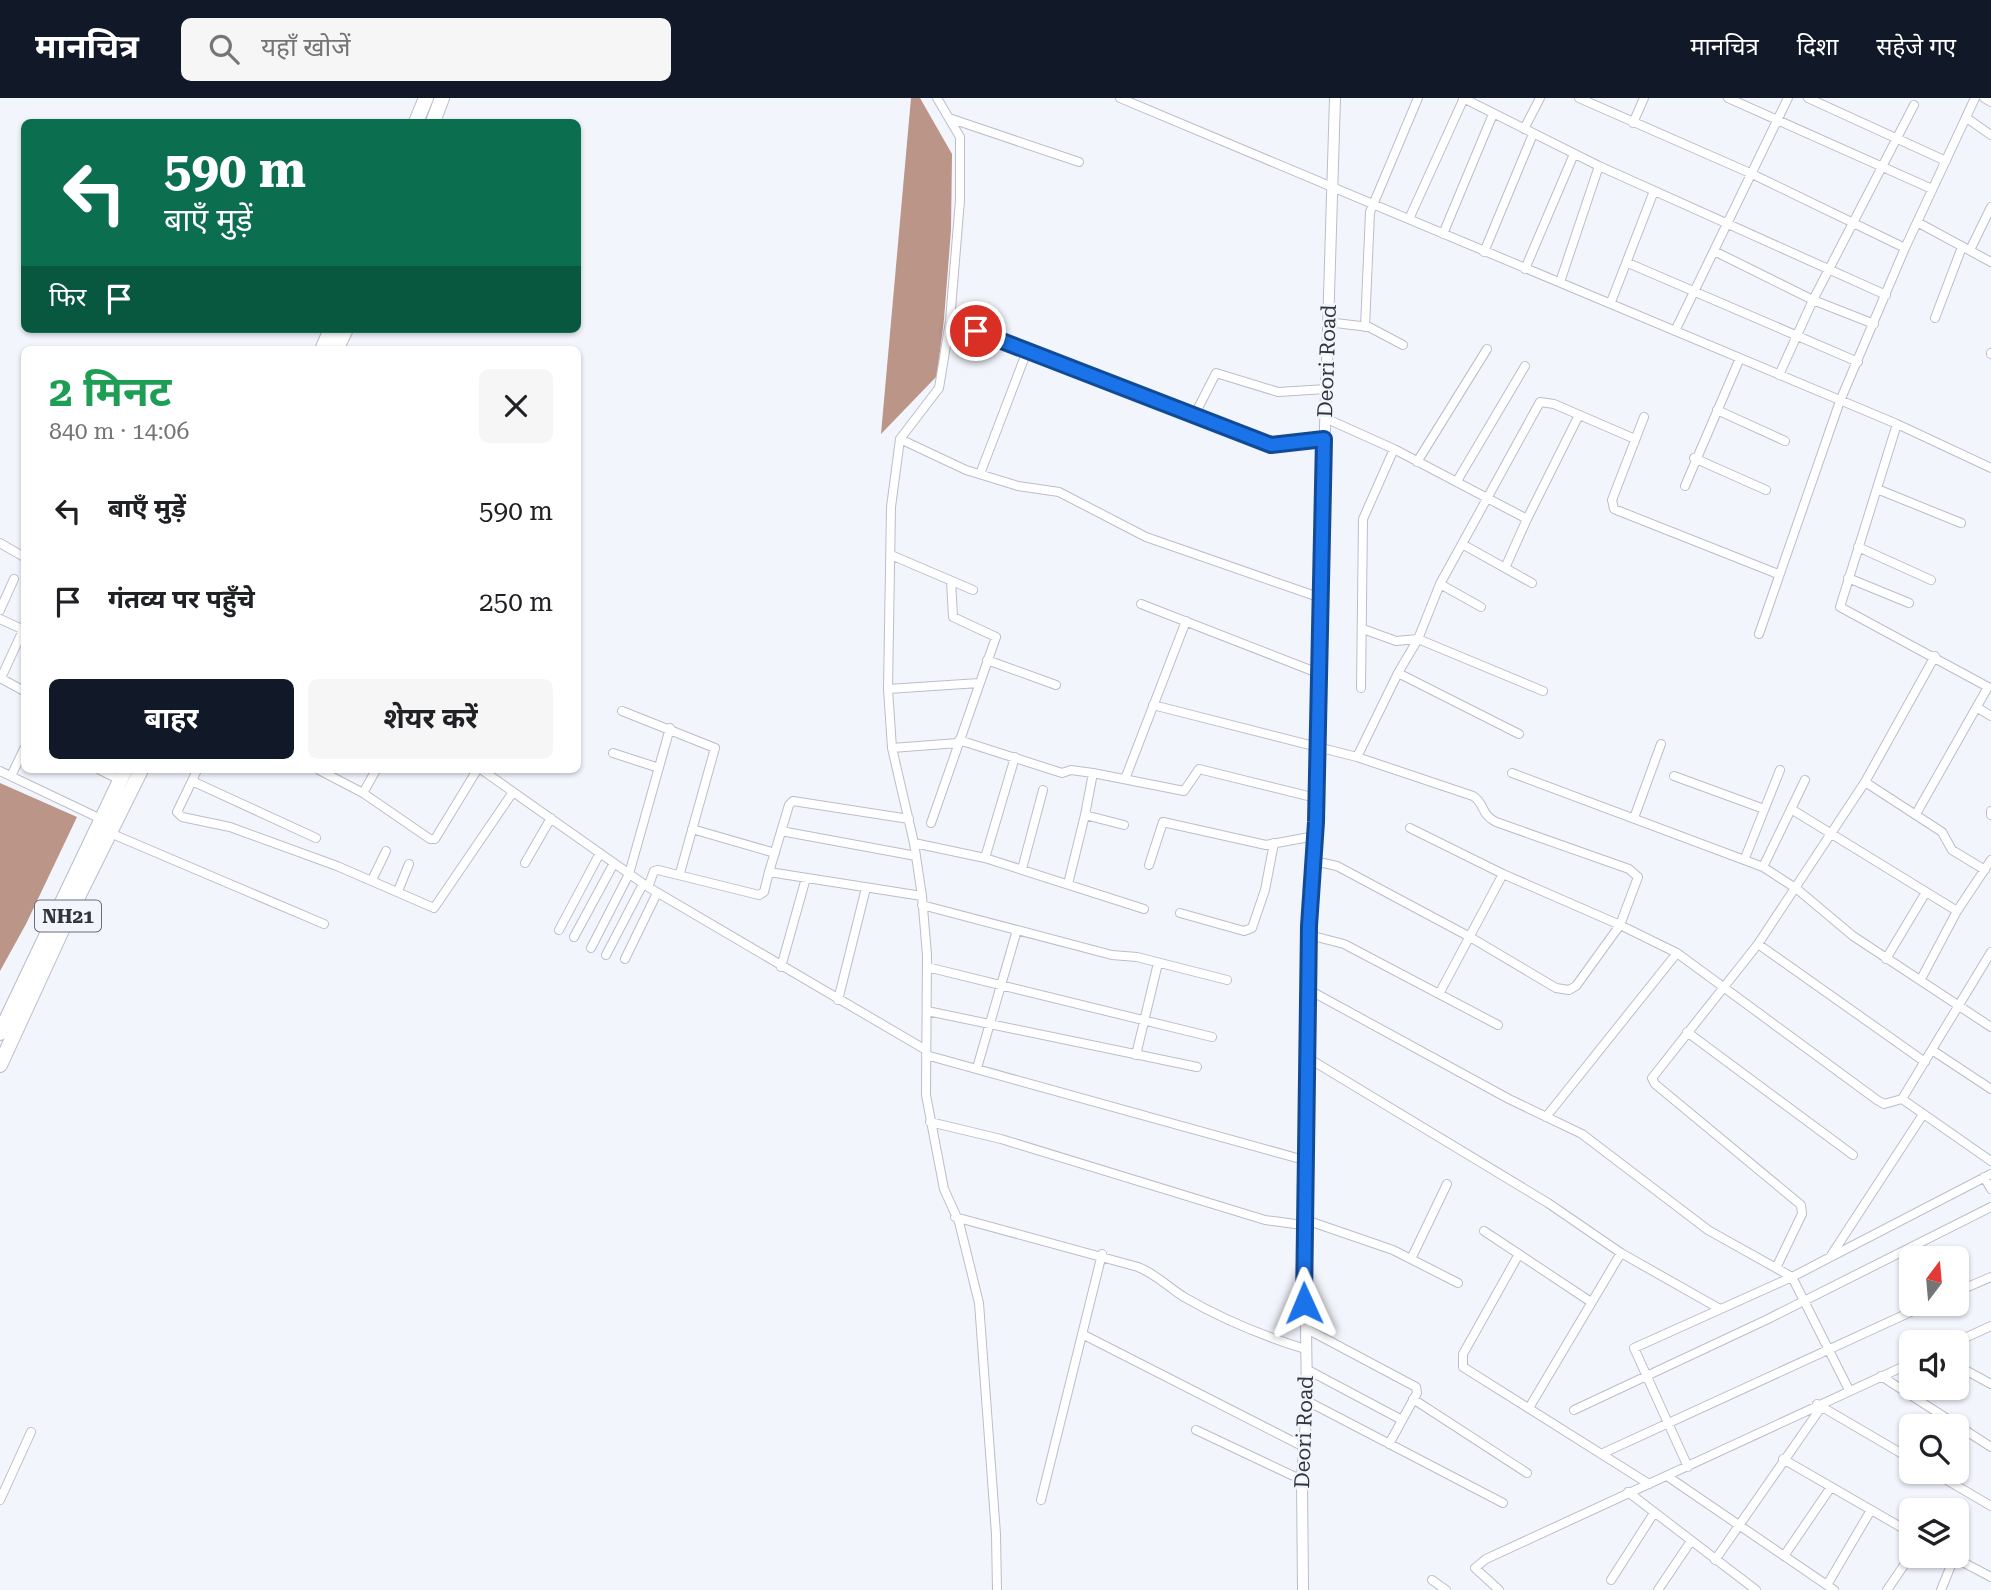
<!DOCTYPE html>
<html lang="hi">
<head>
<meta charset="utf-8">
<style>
  body { margin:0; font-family:"Roboto Serif","Noto Sans Devanagari",serif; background:#f6f6f6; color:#202124; height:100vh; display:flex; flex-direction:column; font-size:26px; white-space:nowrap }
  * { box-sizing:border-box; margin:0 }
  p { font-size:23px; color:#757577 }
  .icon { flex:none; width:38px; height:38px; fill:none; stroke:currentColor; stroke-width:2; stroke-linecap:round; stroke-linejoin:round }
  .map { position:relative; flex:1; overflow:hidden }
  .details { position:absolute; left:21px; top:248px; width:560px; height:427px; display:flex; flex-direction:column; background:#fff; border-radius:10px; box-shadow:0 2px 5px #0004 }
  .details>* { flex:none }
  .guide { position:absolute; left:21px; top:21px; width:560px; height:214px; border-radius:10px; box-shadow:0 2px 5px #0004; background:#0b6e4f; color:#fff; overflow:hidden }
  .needle { width:46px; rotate:16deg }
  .controls { position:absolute; left:1899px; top:1148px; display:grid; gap:14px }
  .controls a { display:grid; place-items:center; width:70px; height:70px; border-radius:10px; background:#fff; box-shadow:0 2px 5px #0004; font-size:35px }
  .pin { position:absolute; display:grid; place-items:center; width:60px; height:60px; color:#fff; margin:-30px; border:4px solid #fff; border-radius:50%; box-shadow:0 2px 7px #0007 }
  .me { position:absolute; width:77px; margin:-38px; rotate:359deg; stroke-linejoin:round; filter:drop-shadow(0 0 5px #0008) }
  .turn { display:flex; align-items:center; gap:24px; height:147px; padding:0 28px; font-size:32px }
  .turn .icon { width:91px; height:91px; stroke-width:2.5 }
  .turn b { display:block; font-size:49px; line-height:60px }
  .then { display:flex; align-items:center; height:66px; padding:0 28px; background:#0003; gap:14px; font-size:26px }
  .round { display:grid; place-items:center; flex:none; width:74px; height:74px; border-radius:10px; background:#f6f6f6 }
  .summary { display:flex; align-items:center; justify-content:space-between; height:119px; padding:0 28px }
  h1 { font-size:42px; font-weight:700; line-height:52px; color:#1e9e55 }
  .cta { display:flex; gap:14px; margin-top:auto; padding:14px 28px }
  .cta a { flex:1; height:80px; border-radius:10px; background:#111827; color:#fff; font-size:28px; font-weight:700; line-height:80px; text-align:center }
  .cta a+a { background:#f6f6f6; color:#202124 }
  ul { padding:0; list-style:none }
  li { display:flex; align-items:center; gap:21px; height:91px; padding:0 28px }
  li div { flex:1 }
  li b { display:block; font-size:26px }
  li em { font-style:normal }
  header { display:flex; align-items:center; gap:42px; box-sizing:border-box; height:98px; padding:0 35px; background:#111827; color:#fff }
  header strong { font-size:33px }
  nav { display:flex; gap:38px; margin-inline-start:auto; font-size:24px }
  .search { width:490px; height:63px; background:#f6f6f6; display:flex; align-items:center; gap:18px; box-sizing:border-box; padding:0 24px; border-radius:10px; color:#757577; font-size:26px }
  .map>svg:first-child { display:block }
  .water { fill:#bb9587 }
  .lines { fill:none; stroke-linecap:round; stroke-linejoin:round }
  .street-casing { stroke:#babecb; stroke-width:10 }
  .secondary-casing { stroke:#babecb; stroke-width:12 }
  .highway-casing { stroke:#babecb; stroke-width:16 }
  .street { stroke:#fff; stroke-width:8 }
  .secondary { stroke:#fff; stroke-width:10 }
  .highway { stroke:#fff; stroke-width:14 }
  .route-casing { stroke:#114b97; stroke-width:18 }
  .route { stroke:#1a73e8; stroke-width:12 }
  .labels { text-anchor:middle; stroke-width:5; stroke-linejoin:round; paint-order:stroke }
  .shield { fill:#f3f5fd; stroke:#6d6e74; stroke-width:2 }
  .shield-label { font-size:19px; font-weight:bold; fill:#333439 }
  .street-label { font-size:21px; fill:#333439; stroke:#f3f5fd }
</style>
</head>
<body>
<header>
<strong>मानचित्र</strong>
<div class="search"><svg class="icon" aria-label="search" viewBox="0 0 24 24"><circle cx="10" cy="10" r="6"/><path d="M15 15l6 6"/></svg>यहाँ खोजें</div>
<nav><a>मानचित्र</a><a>दिशा</a><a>सहेजे गए</a></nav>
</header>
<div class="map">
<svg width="1991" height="1492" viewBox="0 0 1991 1492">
  <rect width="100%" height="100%" fill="#f3f5fd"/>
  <!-- water -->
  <path class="water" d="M911,0H920L952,56L951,132L944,221L937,278L881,336Z
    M0,685L77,719L26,826L0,873Z"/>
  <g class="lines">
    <!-- street casing -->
    <g class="street-casing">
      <path id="street" d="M937,0L960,39V102L950,223L939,290L900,341L891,409L888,591L892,650L914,745L922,798L927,857L926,997L944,1091L959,1124L979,1205L996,1436L997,1492
        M1120,0L1897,326L1991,370
        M1463,0L1599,68L1886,197
        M1579,0L1750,75L1905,150
        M1728,0L1932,91
        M1808,0L1946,63
        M1984,0L1991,4
        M949,20L1079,64
        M1968,21L1991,37
        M1633,25L1644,0
        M1524,31L1540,0
        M1409,121L1464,0
        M1917,124L1991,164
        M1443,136L1493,16
        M1970,152L1991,109
        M1484,154L1533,36
        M1716,154L1813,202L1874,226
        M1628,165L1858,264
        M1525,171L1574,56
        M1560,184L1599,68
        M1611,204L1654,93
        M1935,220L1962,149
        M950,223L1271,347L1324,341
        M1327,224L1369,229L1403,247
        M1365,229L1370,114L1418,0
        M1675,233L1788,0
        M1991,256V255
        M1779,277L1813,202L1914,7
        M1717,312L1785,343
        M1194,318L1216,275L1278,294L1326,291
        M1644,319L1612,402L1614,411L1778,476
        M1325,320L1394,351L1527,421L1579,317
        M1897,326L1840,509L1988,589L1916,716
        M900,341L966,372L1018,388L1059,394L1146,439L1321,500
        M1694,360L1766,392
        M1417,364L1487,251
        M980,376L1027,253
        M1457,383L1525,268
        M1685,388L1740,260
        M1877,391L1961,425
        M0,445L24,459
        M1462,446L1532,485
        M1858,449L1931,482
        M891,457L973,492
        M1505,470L1527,421
        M1848,480L1909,505
        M1440,486L1481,509
        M1141,506L1318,575
        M0,512L14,481
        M0,521L24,532
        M1363,531L1396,543L1418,541
        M1759,536L1840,303L1905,150L1975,0
        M1935,558L1865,684L1942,734L1952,752L1985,772
        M987,562L1056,587
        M1398,575L1519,636
        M0,580L24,593
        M1,580L24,530
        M1361,590L1363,421L1394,351
        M888,591L979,585
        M1543,593L1418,541L1440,486L1540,304L1554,306L1635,341
        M1153,607L1357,659L1473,698C1485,705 1480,716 1496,724L1629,771L1638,779L1620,827L1503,776L1410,730
        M1978,610L1991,618
        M622,613L715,650L680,775
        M959,642L1062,675L1071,672L1093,675
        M892,650L958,645
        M613,655L659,670
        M1357,659L1398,575L1418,541
        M100,672L120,682
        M197,672L192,683L316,740
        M319,672L363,695L376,672
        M482,672L648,789L926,952
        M0,673L101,721
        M1512,675L1763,769L1797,791L1853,838L1991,929
        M11,678L24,651
        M1674,678L1764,711
        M1125,681L1186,523
        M192,683L177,714L182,719L230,729L337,768L434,810L513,694
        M363,695L430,741H435L477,672
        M1791,711L1957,813
        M1991,713V717
        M1634,720L1661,646
        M931,725L996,539L953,519L951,483
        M1124,727L1085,717L1093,675L1184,693L1199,671L1316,700
        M692,731L775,755
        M781,733L916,758
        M110,735L324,826
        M914,745L985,760L1144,811
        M985,760L1015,659
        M1745,760L1780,672
        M1314,763L1337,768L1470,839L1556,890L1569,892L1576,888L1620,827L1677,855L1546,1019
        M525,765L551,720
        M1149,767L1163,724L1266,747L1315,738
        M1763,769L1805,682
        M1022,771L1043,692
        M769,774L789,707L793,703L909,721
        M372,782L386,753
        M1068,786L1085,717
        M648,789L654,773L658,772L759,797L764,794L769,774L922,798
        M398,793L409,766
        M922,807L1112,857L1137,859L1227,882
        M1180,815L1244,833L1252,830L1265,792L1274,745
        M559,832L600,755
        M1309,837L1344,846L1498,927
        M574,839L614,765
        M1758,846L1925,964
        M591,850L629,776L670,630
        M1991,854L1902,1001L1991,1063
        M1677,855L1877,1002L1884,1006L1902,1001
        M606,857L643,786
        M625,861L657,795
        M1886,861L1926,794
        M781,869L806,780
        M927,869L1212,939
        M1921,881L1957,813L1991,762
        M1309,892L1509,1001L1582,1036L1708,1132L1792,1179L1849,1292
        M1439,896L1503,776
        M838,902L866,790
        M927,913L1197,969
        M1687,934L1853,1057
        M1932,952L1991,991
        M926,957L1304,1062
        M1136,957L1158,865
        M1308,960L1548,1105L1621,1155L1720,1211
        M977,970L1017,832
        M930,1024L1001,1041L1265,1122L1303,1127
        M1984,1079L1991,1091
        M955,1119L1138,1169C1156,1176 1168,1189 1184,1199C1222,1221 1263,1238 1305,1251
        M1303,1121L1393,1152L1458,1185
        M1484,1133L1591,1204
        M1519,1156L1463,1256V1269L1649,1386
        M1832,1156L1922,1018
        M1411,1161L1447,1086
        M1776,1170L1802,1116L1801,1107L1655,986L1652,980L1758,846L1865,684
        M1956,1194L1991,1179
        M1305,1230L1416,1289L1417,1295L1389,1346
        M1082,1236L1304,1349
        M1956,1244L1991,1228
        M1956,1267L1991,1286
        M1306,1271L1402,1322
        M1881,1278L1991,1349
        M1413,1301L1527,1375
        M1307,1303L1503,1405
        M1817,1306L1911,1361
        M1529,1310L1621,1155
        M1574,1312L1766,1222L1991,1109
        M1196,1332L1302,1382
        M1601,1356L1928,1206
        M1783,1361L1911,1435
        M1688,1369L1634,1250L1792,1179L1991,1076
        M1933,1374L1991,1408
        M1667,1378L1834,1492
        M1628,1394L1756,1492
        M0,1402L31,1334
        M1041,1402L1102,1156
        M1784,1458L1831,1389
        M1951,1458L1991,1479
        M1715,1462L1820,1311
        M1432,1482L1446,1492
        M1611,1482L1654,1415
        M1827,1487L1871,1412
        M1499,1492L1475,1470L1486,1461L1911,1265
        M1658,1492L1691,1443
        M1887,1492L1911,1457
        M1941,1492L1954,1460"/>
    </g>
    <!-- secondary casing -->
    <g class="secondary-casing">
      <path id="secondary" d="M1303,1492L1302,1382L1307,1303L1304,1077L1309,828L1316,724V625L1335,0"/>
    </g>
    <!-- highway casing -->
    <g class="highway-casing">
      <path id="highway" d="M416,24L426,0
        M433,24L442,0
        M322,252L331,231
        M336,252L346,231
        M0,935L125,672
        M0,967L68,819L141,672"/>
    </g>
    <!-- street -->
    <use href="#street" class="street"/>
    <!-- secondary -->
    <use href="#secondary" class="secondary"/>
    <!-- highway -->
    <use href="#highway" class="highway"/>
  </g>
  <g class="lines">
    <!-- route casing -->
    <g class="route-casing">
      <path id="route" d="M976,233L1271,347L1324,341L1316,724L1309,828L1304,1205"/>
    </g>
    <!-- route -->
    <use href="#route" class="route"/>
  </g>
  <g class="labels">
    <!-- shield labels -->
    <rect class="shield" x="35" y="802.5" width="66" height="31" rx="5"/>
    <g class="shield-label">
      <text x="68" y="825">NH21</text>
    </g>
    <!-- street labels -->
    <g class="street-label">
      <text transform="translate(1327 263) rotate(-88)" y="7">Deori Road</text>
      <text transform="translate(1304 1334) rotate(-88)" y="7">Deori Road</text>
    </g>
  </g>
</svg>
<div class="controls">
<a><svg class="needle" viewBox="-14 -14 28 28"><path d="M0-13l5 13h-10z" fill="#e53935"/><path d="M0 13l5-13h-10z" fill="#757577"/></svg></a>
<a><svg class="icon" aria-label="sound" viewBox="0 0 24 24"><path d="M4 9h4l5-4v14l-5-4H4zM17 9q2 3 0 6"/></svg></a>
<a><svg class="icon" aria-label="search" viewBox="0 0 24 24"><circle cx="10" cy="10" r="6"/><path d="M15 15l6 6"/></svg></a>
<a><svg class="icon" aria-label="layers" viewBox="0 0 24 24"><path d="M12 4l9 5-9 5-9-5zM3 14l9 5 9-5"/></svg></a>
</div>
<div class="pin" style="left:976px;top:233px;background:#d93025"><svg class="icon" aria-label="arrive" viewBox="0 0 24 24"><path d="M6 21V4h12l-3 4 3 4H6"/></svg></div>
<svg class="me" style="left:1304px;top:1205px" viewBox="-20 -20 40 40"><path d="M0-17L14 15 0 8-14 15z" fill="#1a73e8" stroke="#fff" stroke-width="4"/></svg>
<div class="guide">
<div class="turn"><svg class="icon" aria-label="left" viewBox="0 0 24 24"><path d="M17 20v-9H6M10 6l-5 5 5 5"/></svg><div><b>590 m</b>बाएँ मुड़ें</div></div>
<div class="then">फिर<svg class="icon" aria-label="arrive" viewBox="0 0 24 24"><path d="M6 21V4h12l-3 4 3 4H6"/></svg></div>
</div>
<section class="details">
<div class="summary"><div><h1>2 मिनट</h1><p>840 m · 14:06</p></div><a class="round"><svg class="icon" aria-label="close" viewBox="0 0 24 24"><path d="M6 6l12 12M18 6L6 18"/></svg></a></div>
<ul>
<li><svg class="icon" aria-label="left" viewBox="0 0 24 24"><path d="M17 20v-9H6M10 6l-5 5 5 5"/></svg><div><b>बाएँ मुड़ें</b></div><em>590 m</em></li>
<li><svg class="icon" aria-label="arrive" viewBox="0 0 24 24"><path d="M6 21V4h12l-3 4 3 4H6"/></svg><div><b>गंतव्य पर पहुँचे</b></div><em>250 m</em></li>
</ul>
<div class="cta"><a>बाहर</a><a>शेयर करें</a></div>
</section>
</div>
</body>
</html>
